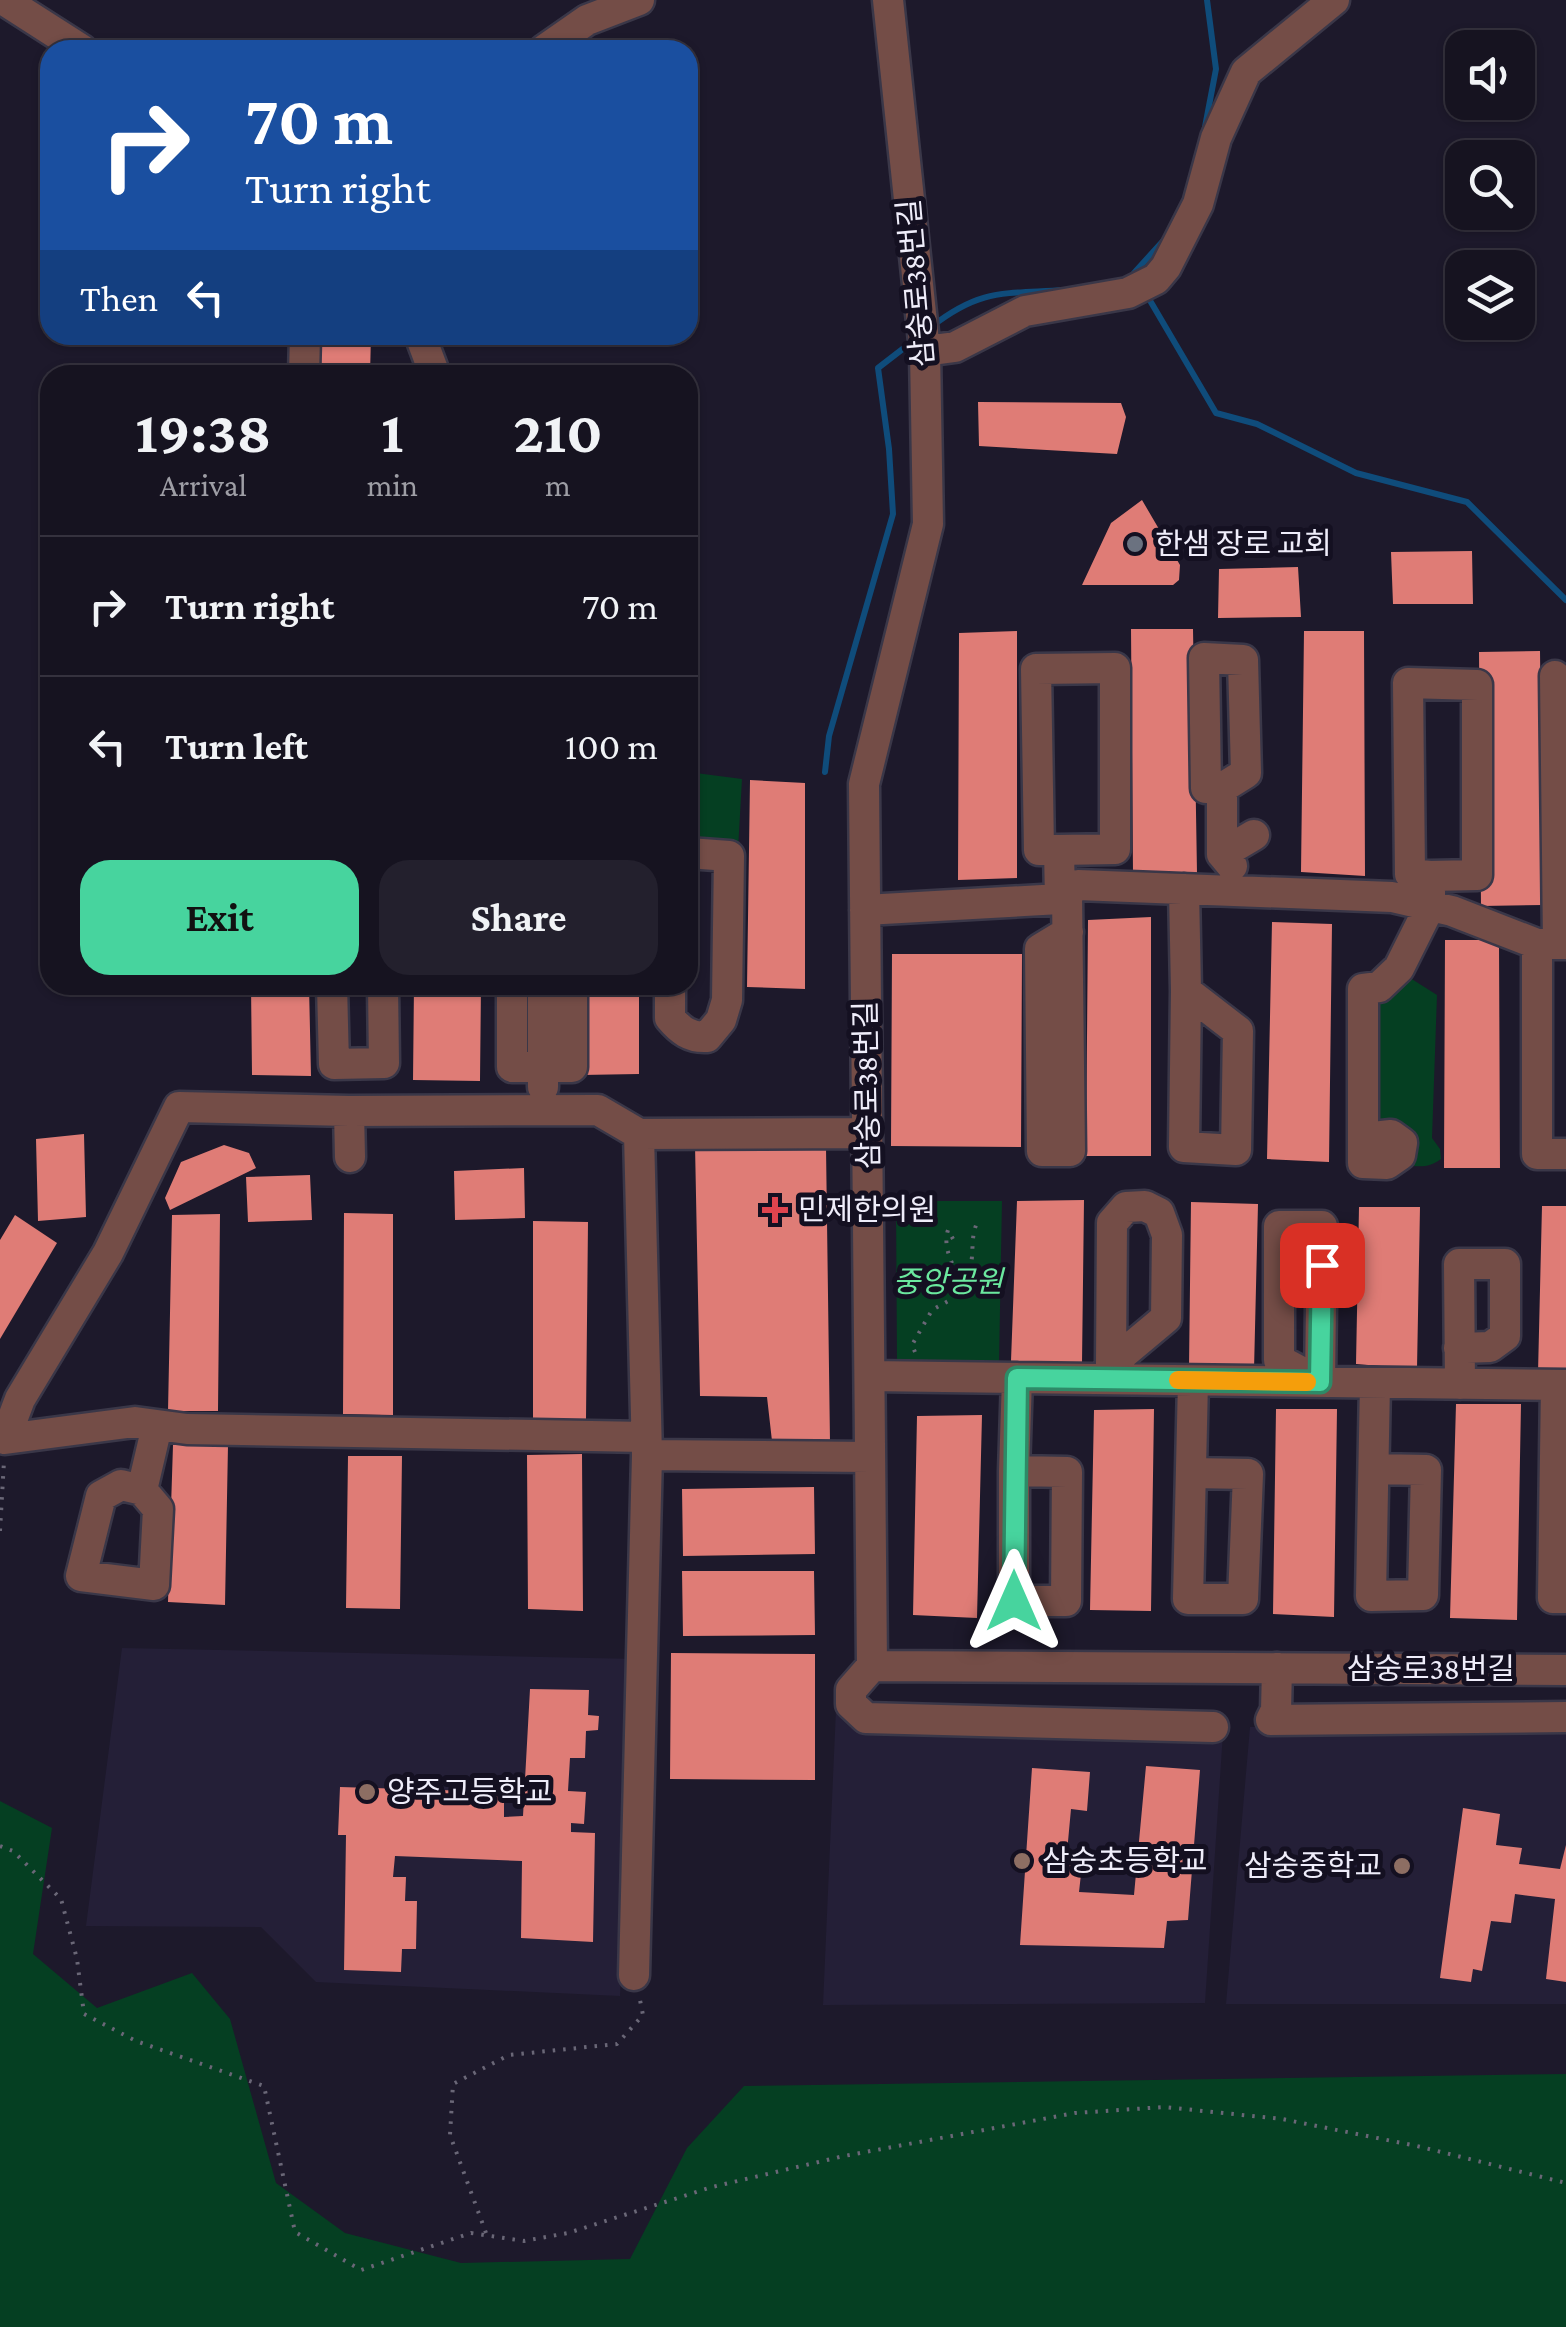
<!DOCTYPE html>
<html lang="en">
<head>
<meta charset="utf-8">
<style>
  body { margin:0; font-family:"Crimson Pro","Noto Sans KR",serif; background:#23202d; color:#f1f3f6; height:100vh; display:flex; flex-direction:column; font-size:38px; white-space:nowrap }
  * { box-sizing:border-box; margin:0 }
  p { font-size:32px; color:#9e9ea5 }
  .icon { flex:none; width:55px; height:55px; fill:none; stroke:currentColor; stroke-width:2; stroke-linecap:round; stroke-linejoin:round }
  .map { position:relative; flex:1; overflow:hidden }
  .panel { position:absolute; left:40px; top:365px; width:658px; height:630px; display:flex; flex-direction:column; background:#161320; border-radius:30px; box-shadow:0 2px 8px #0004,0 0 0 2px #35323e }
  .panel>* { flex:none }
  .top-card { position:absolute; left:40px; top:40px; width:658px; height:305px; border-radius:30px; box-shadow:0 2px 8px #0004,0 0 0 2px #35323e; background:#1a4fa0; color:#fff; overflow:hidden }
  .controls { position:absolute; left:1445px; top:30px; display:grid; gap:20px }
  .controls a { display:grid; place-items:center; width:90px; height:90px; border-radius:20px; background:#161320; box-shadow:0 2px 8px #0004,0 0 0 2px #35323e; font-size:50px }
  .pin { position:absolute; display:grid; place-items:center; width:85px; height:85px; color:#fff; margin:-42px; border-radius:20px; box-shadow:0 5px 15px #0006 }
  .me { position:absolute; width:110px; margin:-55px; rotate:0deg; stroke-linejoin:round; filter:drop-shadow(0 0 8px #0008) }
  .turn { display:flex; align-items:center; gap:35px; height:210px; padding:0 40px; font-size:45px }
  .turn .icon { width:130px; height:130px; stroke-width:2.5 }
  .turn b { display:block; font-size:70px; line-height:85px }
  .then { display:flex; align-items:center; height:95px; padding:0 40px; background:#0003; gap:20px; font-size:38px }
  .eta { display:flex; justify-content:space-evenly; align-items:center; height:170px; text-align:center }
  .eta b { font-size:60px; font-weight:700; line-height:70px }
  .button { display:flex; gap:20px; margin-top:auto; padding:20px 40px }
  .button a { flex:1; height:115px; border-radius:30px; background:#47d49e; color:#111; font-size:40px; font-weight:700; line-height:115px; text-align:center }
  .button a+a { background:#23202d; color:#f1f3f6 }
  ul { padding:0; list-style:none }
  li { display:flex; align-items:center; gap:30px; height:140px; padding:0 40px; border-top:2px solid #35323e }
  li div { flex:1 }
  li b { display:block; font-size:38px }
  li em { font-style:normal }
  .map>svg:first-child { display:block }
  .built { fill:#241f37 }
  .green { fill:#053f22 }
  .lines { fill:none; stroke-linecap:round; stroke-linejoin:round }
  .stream { stroke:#0f4c7b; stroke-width:6 }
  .building { fill:#df7c76 }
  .minor-casing { stroke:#3a3748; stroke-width:35 }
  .path { stroke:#6a6777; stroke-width:4; stroke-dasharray:2.5 8; stroke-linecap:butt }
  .minor { stroke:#744d47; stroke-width:30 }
  .route-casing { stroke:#2e8a67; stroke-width:25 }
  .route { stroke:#47d49e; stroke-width:18 }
  .slow { stroke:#f59e0b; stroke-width:18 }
  .worship-dot { fill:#6b7280; stroke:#141021; stroke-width:4 }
  .health-dot { fill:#e0444e; stroke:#141021; stroke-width:4 }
  .education-dot { fill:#8d6e63; stroke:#141021; stroke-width:4 }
  .labels { text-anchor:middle; stroke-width:10; stroke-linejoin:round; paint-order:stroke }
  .street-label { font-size:30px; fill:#efedfa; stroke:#141021 }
  .poi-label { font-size:30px; fill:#efedfa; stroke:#141021; text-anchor:start }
  .park-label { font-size:30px; font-style:italic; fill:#6be89f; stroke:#141021 }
</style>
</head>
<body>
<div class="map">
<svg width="1566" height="2327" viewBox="0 0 1566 2327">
  <rect width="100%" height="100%" fill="#1d192b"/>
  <!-- built -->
  <path class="built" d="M122,1648L637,1659L620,1996L316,1982L261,1927L86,1926Z
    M836,1709L1224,1718L1205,2003L823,2005Z
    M1250,1727L1566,1728V2004H1226Z"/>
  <!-- green -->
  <path class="green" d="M688,772L742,779L738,850L688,848Z
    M1407,976L1437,995L1432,1138L1440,1149L1441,1159C1431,1166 1425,1167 1413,1166L1376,1126L1379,996Z
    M896,1201H1002L999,1363H897Z
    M0,1801L52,1828L33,1954L97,2008L192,1973L230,2019L276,2183L345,2233L461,2263L630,2259L687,2148L744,2086L1566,2074V2327H0Z"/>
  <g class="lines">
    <!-- stream -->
    <path class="stream" d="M1204,132L1216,69L1207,0
      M1136,277L1134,273L1163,241
      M1145,292L1216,413L1257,424L1356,473L1467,502L1566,600
      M931,327C981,288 1004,294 1064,290
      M825,772L829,736L893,514L889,449L878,368L913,341"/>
  </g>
  <!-- building -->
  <path class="building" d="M321,335H371L370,375H321Z
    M978,402L1121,403L1126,417L1117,454L979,446Z
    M1142,500L1180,565L1179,580L1173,585H1082L1111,523Z
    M1472,551L1473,604H1393L1391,552Z
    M1298,567L1301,617L1218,618L1219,569Z
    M1131,629H1193L1197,873H1133Z
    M1017,631V878L958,880L959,633Z
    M1304,631H1364L1365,876L1301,872Z
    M1540,651L1543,905L1481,906L1479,652Z
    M750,780L805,783V989L747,987Z
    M1151,917V1156H1086L1088,920Z
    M1272,922L1332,924L1329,1162L1267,1159Z
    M1445,940H1499L1500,1168H1444Z
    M892,954H1022L1021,1147L891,1146Z
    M251,985H309L311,1076L252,1075Z
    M414,985H481L480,1081L413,1080Z
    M581,985H639V1074L581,1075Z
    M84,1134L86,1217L38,1221L36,1139Z
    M224,1145L249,1153L256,1168L170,1210L165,1198L181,1162Z
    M695,1145L826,1147L830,1442L772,1441L767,1397L700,1396Z
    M524,1168L525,1218L455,1220L454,1171Z
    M310,1175L312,1220L248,1222L246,1177Z
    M1084,1200L1082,1364L1011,1361L1017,1201Z
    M1191,1202L1258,1204L1254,1370L1189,1367Z
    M1542,1206H1566V1374L1538,1373Z
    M1359,1207H1420L1417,1369L1356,1364Z
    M344,1213L393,1214V1415L343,1414Z
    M220,1214L218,1411H168L172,1215Z
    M15,1215L57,1243L0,1339V1240Z
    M533,1221L588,1222L586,1419H533Z
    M1456,1404H1521L1517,1620L1450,1618Z
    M1154,1409L1151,1611L1090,1610L1094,1410Z
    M1276,1409H1337L1334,1617L1273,1614Z
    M982,1415L977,1618L913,1615L917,1416Z
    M173,1445H228L225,1605L168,1602Z
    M582,1454L583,1611L528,1609L527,1455Z
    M348,1456H402L400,1609L346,1608Z
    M814,1487L815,1554L683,1556L682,1489Z
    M682,1571H814L815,1635L683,1636Z
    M671,1653L815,1654V1780L670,1779Z
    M530,1689L589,1690L588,1715L599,1716L598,1730L586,1731L585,1758H570L568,1791L586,1792L584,1824L571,1823V1832L595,1833L593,1942L521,1938L522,1861L395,1856L393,1877H406L405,1901H417L416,1949H402L401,1972L344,1970L346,1835H338L340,1787L504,1792V1817L523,1816Z
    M1146,1766L1200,1770L1188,1920L1167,1921L1164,1948L1020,1945L1032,1768L1090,1772L1087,1811L1071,1809L1066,1863L1082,1865L1079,1892L1134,1895Z
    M1463,1808L1500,1814L1496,1845L1522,1848L1519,1864L1560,1869L1566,1845V1982L1546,1979L1555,1899L1515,1894L1511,1923L1491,1921L1482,1971L1473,1969L1471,1982L1440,1978Z"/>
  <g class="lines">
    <!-- minor casing -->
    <g class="minor-casing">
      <path id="minor" d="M4,0L82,50
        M888,0L925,351L928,524L864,784L872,1666L1566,1670
        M544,50L587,20L639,0
        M420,335L435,375
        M925,351L955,347L1025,311L1128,293L1156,279L1166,267L1198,204L1216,138L1246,72L1334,0
        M304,375L305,335
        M1555,676L1558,943
        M1222,788H1206L1204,658L1243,660L1246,773L1222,788V854
        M1059,850H1039L1036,669L1115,668V849L1059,850L1060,899
        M1232,866L1222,854L1254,835
        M1184,889L1186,991L1238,1031L1236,1150L1184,1147L1186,991
        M1067,894L1070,1151H1042L1040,949L1068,932
        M865,910L1060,899L1078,885L1392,897L1452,911L1537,944H1566
        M1537,944V1154H1566
        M332,985L334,1064L384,1063L383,985
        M512,985V1067H572V985
        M543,985V1087
        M670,985V1018C680,1030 690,1038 707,1037L721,1020L727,1000L729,856L688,853
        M349,1111L350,1157
        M639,1134L598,1110L349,1111L179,1107L108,1253L20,1399L5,1439L135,1422L187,1429L646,1437
        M1363,1146V1163L1387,1164L1400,1155L1402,1143L1391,1135L1373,1137L1363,1146V989L1379,987L1399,968L1430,906V876L1477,875V685L1408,683L1410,874L1430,876
        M1279,1226H1322L1320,1382L1279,1360Z
        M1459,1348L1490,1347L1505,1336V1264H1459L1460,1384
        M1111,1364L1166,1318L1167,1235L1159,1213L1145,1206L1126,1207L1112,1223L1111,1364V1379
        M870,1376L1566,1385
        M1556,1385L1553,1598H1566
        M647,1455L870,1457
        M1374,1469L1426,1470L1423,1595L1371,1596L1375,1383
        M1014,1471V1601H1066L1067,1472L1014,1471L1017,1378
        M1192,1473L1248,1474L1243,1599H1188L1193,1381
        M142,1490L121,1485L101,1496L81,1576L154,1585L158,1509L142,1490L157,1426
        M872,1666L851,1690V1704L866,1718L1213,1727
        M1277,1668L1276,1710L1271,1720L1566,1717
        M634,1975L647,1455L639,1134L867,1133"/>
    </g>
    <!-- path -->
    <path class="path" d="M953,1239L948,1230C942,1248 954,1268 963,1284C978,1261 968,1243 977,1223
      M915,1352L912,1345L932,1310L950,1300L963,1284
      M0,1531L4,1461
      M0,1846L13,1851L61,1899L77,1959L84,2014L136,2041L264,2086L295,2232L361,2270L471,2233L524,2241L568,2233L712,2187L844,2156L1075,2113L1164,2107L1282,2119L1417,2146L1566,2183
      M486,2233L450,2135L453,2084L509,2055L617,2044L643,2015L640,2000"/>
    <!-- minor -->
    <use href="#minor" class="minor"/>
  </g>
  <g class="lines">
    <!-- route casing -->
    <g class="route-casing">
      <path id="route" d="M1014,1601L1017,1378L1320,1382L1322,1265"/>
    </g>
    <!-- route -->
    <use href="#route" class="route"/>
    <!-- slow -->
    <path class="slow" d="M1178,1380L1307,1382"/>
  </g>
  <!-- markers -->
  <circle class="worship-dot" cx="1135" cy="544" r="10"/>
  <path class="health-dot" d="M770 1195h10v10h10v10h-10v10h-10v-10h-10v-10h10z"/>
  <g class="education-dot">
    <circle cx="367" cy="1792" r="10"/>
    <circle cx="1022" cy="1861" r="10"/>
    <circle cx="1402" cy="1866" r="10"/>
  </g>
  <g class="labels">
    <!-- street labels -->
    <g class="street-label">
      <text transform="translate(916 283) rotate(-95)" y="10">삼숭로38번길</text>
      <text transform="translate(867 1085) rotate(-91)" y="10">삼숭로38번길</text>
      <text x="1431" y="1679">삼숭로38번길</text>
    </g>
    <!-- poi labels -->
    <g class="poi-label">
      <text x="1155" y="554">한샘 장로 교회</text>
      <text x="798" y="1220">민제한의원</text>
      <text x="387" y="1802">양주고등학교</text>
      <text x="1042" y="1871">삼숭초등학교</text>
      <text x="1382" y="1876" text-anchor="end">삼숭중학교</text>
    </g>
    <!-- park labels -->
    <g class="park-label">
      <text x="948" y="1292">중앙공원</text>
    </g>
  </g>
</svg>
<div class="controls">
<a><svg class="icon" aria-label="sound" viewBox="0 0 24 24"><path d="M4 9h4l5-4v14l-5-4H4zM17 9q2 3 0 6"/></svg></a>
<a><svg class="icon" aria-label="search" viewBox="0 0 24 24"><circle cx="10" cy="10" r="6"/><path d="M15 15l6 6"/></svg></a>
<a><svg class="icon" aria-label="layers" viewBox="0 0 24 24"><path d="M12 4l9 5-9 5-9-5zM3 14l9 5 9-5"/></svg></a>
</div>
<div class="pin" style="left:1322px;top:1265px;background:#d93025"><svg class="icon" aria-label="arrive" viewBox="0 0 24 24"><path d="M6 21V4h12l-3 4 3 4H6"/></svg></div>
<svg class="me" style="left:1014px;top:1601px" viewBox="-20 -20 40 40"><path d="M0-17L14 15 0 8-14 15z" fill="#47d49e" stroke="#fff" stroke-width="4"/></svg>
<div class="top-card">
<div class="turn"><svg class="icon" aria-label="right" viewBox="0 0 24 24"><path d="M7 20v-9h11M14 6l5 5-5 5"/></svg><div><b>70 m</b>Turn right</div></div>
<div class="then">Then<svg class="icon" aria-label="left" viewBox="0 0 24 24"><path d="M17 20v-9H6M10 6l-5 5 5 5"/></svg></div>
</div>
<section class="panel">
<div class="eta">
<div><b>19:38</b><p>Arrival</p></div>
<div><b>1</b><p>min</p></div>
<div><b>210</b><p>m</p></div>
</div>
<ul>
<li><svg class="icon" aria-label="right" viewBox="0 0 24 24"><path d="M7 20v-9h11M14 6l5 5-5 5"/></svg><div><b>Turn right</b></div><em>70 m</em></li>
<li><svg class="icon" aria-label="left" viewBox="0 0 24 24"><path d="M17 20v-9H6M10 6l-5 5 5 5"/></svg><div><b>Turn left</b></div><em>100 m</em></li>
</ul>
<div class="button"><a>Exit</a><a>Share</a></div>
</section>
</div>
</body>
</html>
